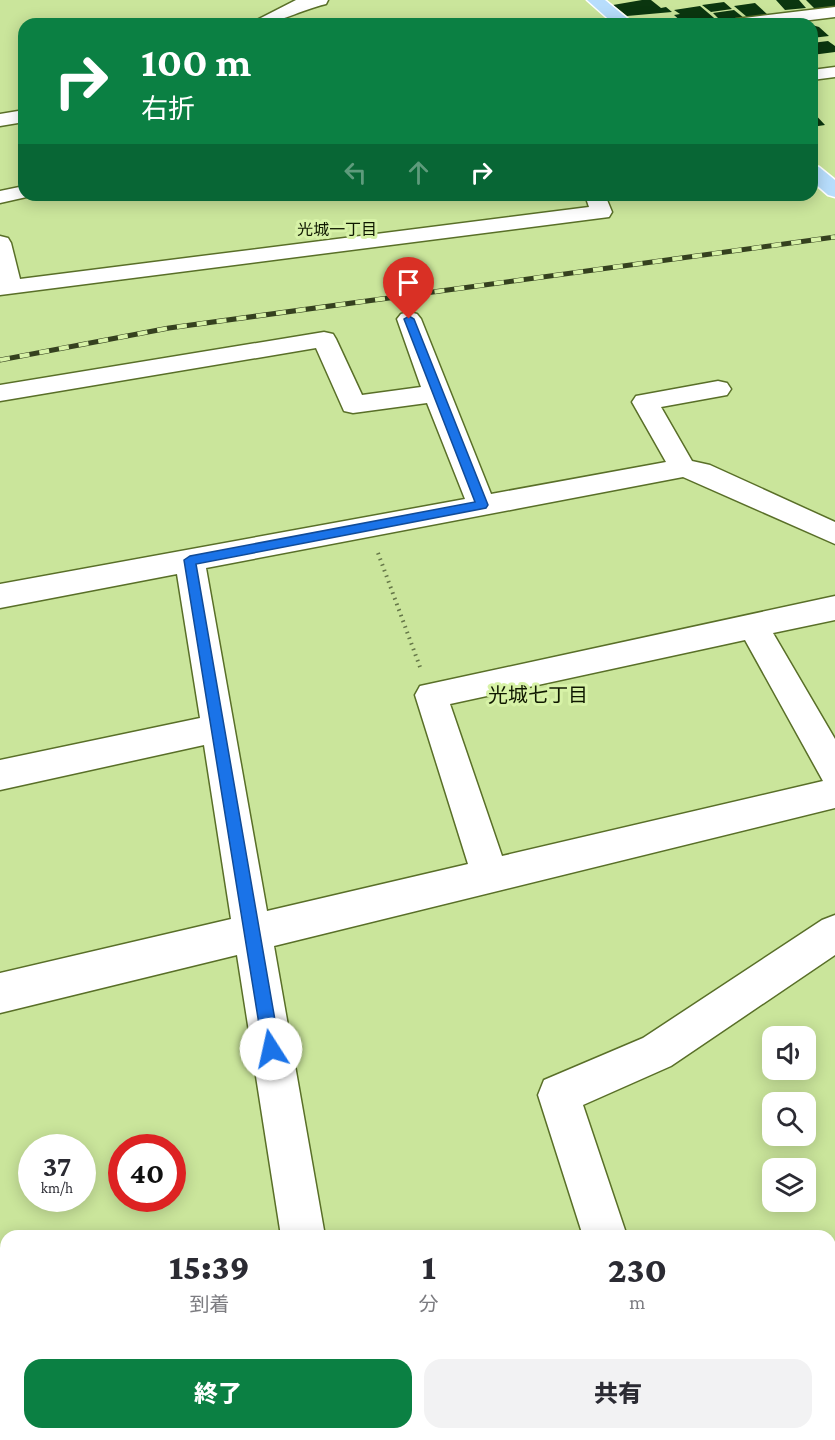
<!DOCTYPE html>
<html lang="ja">
<head>
<meta charset="utf-8">
<style>
  body { margin:0; font-family:"Crimson Pro","Noto Sans JP",serif; background:#f2f2f3; color:#2b2b33; height:100vh; display:flex; flex-direction:column; font-size:22px; white-space:nowrap }
  * { box-sizing:border-box; margin:0 }
  p { font-size:20px; color:#7c7c81 }
  .icon { flex:none; width:33px; height:33px; fill:none; stroke:currentColor; stroke-width:2; stroke-linecap:round; stroke-linejoin:round }
  .map { position:relative; flex:1; overflow:hidden }
  .sheet { position:absolute; left:0px; top:1230px; width:836px; height:210px; display:flex; flex-direction:column; background:#fff; border-radius:18px 18px 0 0; box-shadow:0 3px 15px #0003 }
  .sheet>* { flex:none }
  .banner { position:absolute; left:18px; top:18px; width:800px; height:183px; border-radius:18px; box-shadow:0 3px 15px #0003; background:#0b8043; color:#fff; overflow:hidden }
  .tools { position:absolute; left:762px; top:1026px; display:grid; gap:12px }
  .tools a { display:grid; place-items:center; width:54px; height:54px; border-radius:12px; background:#fff; box-shadow:0 3px 15px #0003; font-size:30px }
  .speed { position:absolute; left:18px; top:1134px; display:flex; gap:12px; font-size:30px; font-weight:700; text-align:center }
  .speed>* { display:grid; place-content:center; width:78px; height:78px; border-radius:50%; background:#fff; box-shadow:0 3px 15px #0003; line-height:1 }
  .speed small { font-size:15px; font-weight:400 }
  .speed .limit { border:9px solid #d22; background:#fff; color:#111 }
  .pin { position:absolute; display:grid; place-items:center; width:51px; height:51px; color:#fff; margin:-62px -26px; border-radius:50% 50% 50% 0; rotate:-45deg; box-shadow:0 0 6px #0007 }
  .pin .icon { rotate:45deg }
  .me { position:absolute; width:66px; margin:-33px; rotate:350deg; stroke-linejoin:round; filter:drop-shadow(0 0 4px #0008) }
  .turn { display:flex; align-items:center; gap:21px; height:126px; padding:0 24px; font-size:27px }
  .turn .icon { width:78px; height:78px; stroke-width:2.5 }
  .turn b { display:block; font-size:42px; line-height:51px }
  .lanes { display:flex; align-items:center; height:57px; padding:0 24px; background:#0003; justify-content:center; gap:30px; direction:ltr }
  .lanes .off { opacity:.35 }
  .eta { display:flex; justify-content:space-evenly; align-items:center; height:102px; text-align:center }
  .eta b { font-size:36px; font-weight:800; line-height:42px }
  .button { display:flex; gap:12px; margin-top:auto; padding:12px 24px }
  .button a { flex:1; height:69px; border-radius:18px; background:#0b8043; color:#fff; font-size:24px; font-weight:800; line-height:69px; text-align:center }
  .button a+a { background:#f2f2f3; color:#2b2b33 }
  .map>svg:first-child { display:block }
  .building { fill:#0b360f }
  .lines { fill:none; stroke-linecap:round; stroke-linejoin:round }
  .minor-casing { stroke:#596f28; stroke-width:3 }
  .major-casing { stroke:#fff; stroke-width:3 }
  .path { stroke:#657748; stroke-width:4; stroke-dasharray:1.5 4.5; stroke-linecap:butt }
  .minor { fill:#fff; fill-rule:evenodd }
  .major { fill:#b7ddfc; fill-rule:evenodd }
  .rail-casing { stroke:#35411f; stroke-width:5 }
  .rail { stroke:#d7f2a7; stroke-width:4; stroke-dasharray:10; stroke-linecap:butt }
  .route { fill:#1a73e8; stroke:#114b97; stroke-width:1.5 }
  .labels { text-anchor:middle; stroke-width:6; stroke-linejoin:round; paint-order:stroke }
  .far-neighbourhood-label { font-size:16px; fill:#0f1800; stroke:#d7f2a7 }
  .neighbourhood-label { font-size:20px; fill:#0f1800; stroke:#d7f2a7 }
</style>
</head>
<body>
<div class="map">
<svg width="835" height="1440" viewBox="0 0 835 1440">
  <rect width="100%" height="100%" fill="#cae59b"/>
  <!-- building -->
  <path class="building" d="M642,0H651L661,8L666,7L672,12L627,16L613,5Z
    M776,0H799L806,8L785,10Z
    M806,0H835V8L816,10Z
    M724,2L732,9L711,12L702,5Z
    M755,3L768,15L747,17L734,6Z
    M700,6L720,23L684,24L674,15L680,14L674,10Z
    M734,10L744,18L724,24L713,13Z
    M812,25L819,27L829,36L812,38Z
    M828,41L835,46V52L812,55V43Z
    M812,111L825,125L812,127Z"/>
  <g class="lines">
    <!-- minor casing -->
    <g class="minor-casing">
      <path id="minor" d="M296,0H328L326,4C297,11 280,24 249,24Z
        M835,7V17L778,24H727L736,19Z
        M835,67V77L812,80V70Z
        M24,110V122L0,126V114Z
        M24,186V195L31,196L0,203V191Z
        M585,195H605L612,212L609,217L0,295V236L8,238L11,243L20,279L589,207Z
        M409,312L417,314L421,319L491,494L666,462L632,402L636,396L718,381L727,383L731,389L727,395L661,407L692,461L710,465L835,522V544L683,477L206,568L267,911L468,864L415,695L420,686L835,596V620L773,633L835,739V808L274,946L325,1236H281L237,955L0,1013V973L231,919L204,745L0,790V760L200,718L177,574L0,608V584L465,499L427,403L353,413L344,411L316,348L0,401V385L324,332L333,334L336,339L362,395L421,387L397,319L401,314ZM745,640L823,781L502,856L450,704Z
        M835,915V955L671,1066L583,1105L627,1236H583L538,1095L544,1080L643,1038L822,920Z
        M311,1434H361L362,1440H312Z"/>
    </g>
    <!-- major casing -->
    <g class="major-casing">
      <path id="major" d="M587,0H605L634,24H614Z
        M812,165L819,167L835,180V197L828,195L812,181Z"/>
    </g>
    <!-- path -->
    <path class="path" d="M378,553L420,667"/>
    <!-- minor -->
    <use href="#minor" class="minor"/>
    <!-- major -->
    <use href="#major" class="major"/>
    <!-- rail casing -->
    <g class="rail-casing">
      <path id="rail" d="M0,360L169,328L835,237"/>
    </g>
    <!-- rail -->
    <use href="#rail" class="rail"/>
  </g>
  <!-- route -->
  <path class="route" d="M409,316L414,319L488,505L486,508L196,564L280,1049L277,1055L271,1057L265,1055L263,1049L184,560L190,556L475,502L404,319Z"/>
  <g class="labels">
    <!-- far-neighbourhood labels -->
    <g class="far-neighbourhood-label">
      <text x="337" y="235">光城一丁目</text>
    </g>
    <!-- neighbourhood labels -->
    <g class="neighbourhood-label">
      <text x="538" y="702">光城七丁目</text>
    </g>
  </g>
</svg>
<div class="tools">
<a><svg class="icon" aria-label="sound" viewBox="0 0 24 24"><path d="M4 9h4l5-4v14l-5-4H4zM17 9q2 3 0 6"/></svg></a>
<a><svg class="icon" aria-label="search" viewBox="0 0 24 24"><circle cx="10" cy="10" r="6"/><path d="M15 15l6 6"/></svg></a>
<a><svg class="icon" aria-label="layers" viewBox="0 0 24 24"><path d="M12 4l9 5-9 5-9-5zM3 14l9 5 9-5"/></svg></a>
</div>
<div class="speed"><div>37<small>km/h</small></div><div class="limit">40</div></div>
<div class="pin" style="left:409px;top:319px;background:#d93025"><svg class="icon" aria-label="arrive" viewBox="0 0 24 24"><path d="M6 21V4h12l-3 4 3 4H6"/></svg></div>
<svg class="me" style="left:271px;top:1049px" viewBox="-20 -20 40 40"><circle r="19" fill="#fff"/><path d="M0-13L10 11 0 6-10 11z" fill="#1a73e8"/></svg>
<div class="banner">
<div class="turn"><svg class="icon" aria-label="right" viewBox="0 0 24 24"><path d="M7 20v-9h11M14 6l5 5-5 5"/></svg><div><b>100 m</b>右折</div></div>
<div class="lanes"><svg class="icon off" aria-label="left" viewBox="0 0 24 24"><path d="M17 20v-9H6M10 6l-5 5 5 5"/></svg><svg class="icon off" aria-label="ahead" viewBox="0 0 24 24"><path d="M12 20V5M6 11l6-6 6 6"/></svg><svg class="icon" aria-label="right" viewBox="0 0 24 24"><path d="M7 20v-9h11M14 6l5 5-5 5"/></svg></div>
</div>
<section class="sheet">
<div class="eta">
<div><b>15:39</b><p>到着</p></div>
<div><b>1</b><p>分</p></div>
<div><b>230</b><p>m</p></div>
</div>
<div class="button"><a>終了</a><a>共有</a></div>
</section>
</div>
</body>
</html>
